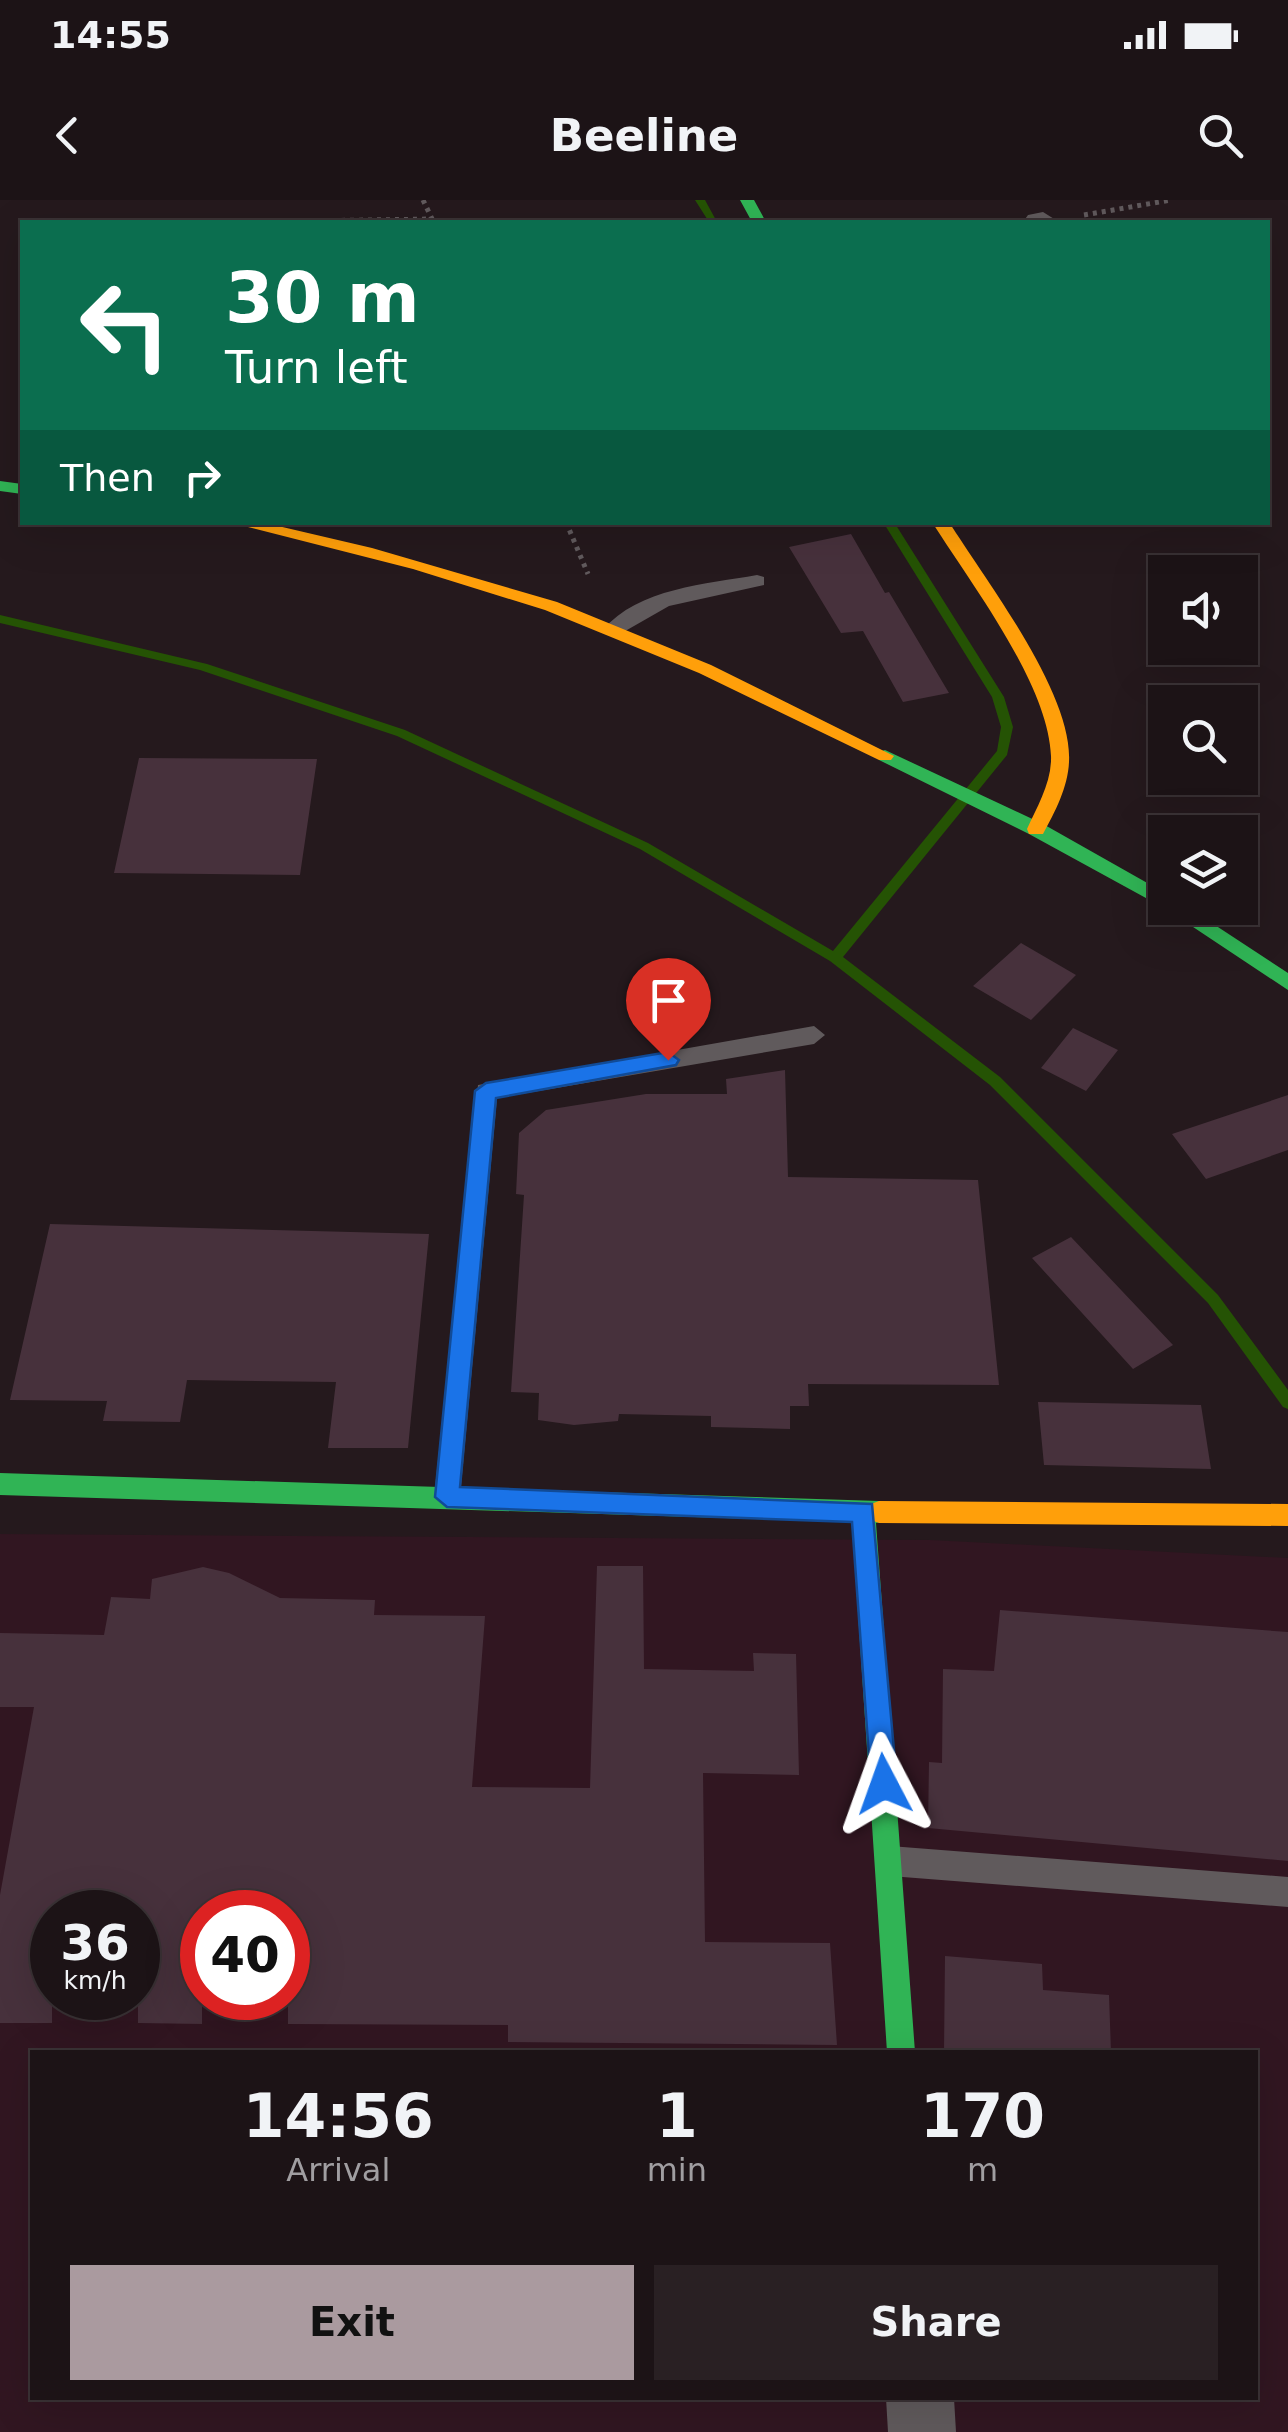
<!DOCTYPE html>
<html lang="en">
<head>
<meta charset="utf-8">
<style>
  body { margin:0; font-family:"DejaVu Sans",sans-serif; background:#292023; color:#f1f3f6; height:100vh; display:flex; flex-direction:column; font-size:38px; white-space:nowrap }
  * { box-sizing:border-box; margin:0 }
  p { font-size:32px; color:#a09ea1 }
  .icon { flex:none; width:55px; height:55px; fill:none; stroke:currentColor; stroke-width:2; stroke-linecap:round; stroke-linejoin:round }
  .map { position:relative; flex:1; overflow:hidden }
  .side { position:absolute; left:30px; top:1850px; width:1228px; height:350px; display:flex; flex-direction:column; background:#1c1316; border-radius:0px; box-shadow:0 10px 40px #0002,0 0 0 2px #3a3235 }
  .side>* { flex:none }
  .hud { position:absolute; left:20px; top:20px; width:1250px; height:305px; border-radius:0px; box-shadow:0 10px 40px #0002,0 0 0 2px #3a3235; background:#0b6e4f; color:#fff; overflow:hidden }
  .tools { position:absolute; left:1148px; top:355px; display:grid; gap:20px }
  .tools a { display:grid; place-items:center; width:110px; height:110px; border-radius:0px; background:#1c1316; box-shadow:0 10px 40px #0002,0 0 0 2px #3a3235; font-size:50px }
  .speed { position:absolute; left:30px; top:1690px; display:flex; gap:20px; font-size:50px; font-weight:700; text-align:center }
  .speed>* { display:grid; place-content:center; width:130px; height:130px; border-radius:50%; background:#1c1316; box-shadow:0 10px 40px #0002,0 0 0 2px #3a3235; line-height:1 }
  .speed small { font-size:25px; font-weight:400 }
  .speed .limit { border:15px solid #d22; background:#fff; color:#111 }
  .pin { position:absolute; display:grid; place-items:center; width:85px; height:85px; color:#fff; margin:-102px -42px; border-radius:50% 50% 50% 0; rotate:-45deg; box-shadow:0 0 10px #0007 }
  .pin .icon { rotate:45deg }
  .me { position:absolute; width:110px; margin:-55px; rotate:356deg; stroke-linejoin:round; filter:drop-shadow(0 0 8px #0008) }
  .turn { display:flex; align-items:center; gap:35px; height:210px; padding:0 40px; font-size:45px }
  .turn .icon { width:130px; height:130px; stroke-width:2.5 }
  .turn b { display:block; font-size:70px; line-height:85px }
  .then { display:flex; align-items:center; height:95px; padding:0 40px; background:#0003; gap:20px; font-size:38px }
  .eta { display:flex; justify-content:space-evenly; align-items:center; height:170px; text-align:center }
  .eta b { font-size:60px; font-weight:700; line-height:70px }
  .action { display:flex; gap:20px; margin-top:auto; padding:20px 40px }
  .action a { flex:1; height:115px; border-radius:0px; background:#aa9a9f; color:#111; font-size:40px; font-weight:700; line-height:115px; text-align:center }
  .action a+a { background:#292023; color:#f1f3f6 }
  .status { display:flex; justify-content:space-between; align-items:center; height:70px; padding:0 50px; background:#1c1316; direction:ltr }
  .status svg { height:28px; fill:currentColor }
  header { display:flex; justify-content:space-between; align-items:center; height:130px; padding:0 40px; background:#1c1316; font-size:45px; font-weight:700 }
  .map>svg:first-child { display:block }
  .built { fill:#311621; fill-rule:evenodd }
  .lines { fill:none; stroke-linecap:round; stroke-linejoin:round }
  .stream { fill:#255304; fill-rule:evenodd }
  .building { fill:#47313c }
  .path { stroke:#615a5d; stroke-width:5; stroke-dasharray:4 5; stroke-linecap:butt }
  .lane { fill:#605a5c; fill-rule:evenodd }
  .street { fill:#605a5c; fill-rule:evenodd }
  .fast { fill:#30b455; fill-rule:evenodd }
  .slow { fill:#ff9f0a; fill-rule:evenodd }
  .route { fill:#1a73e8; stroke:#114b97; stroke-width:2.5 }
</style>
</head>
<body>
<div class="status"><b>14:55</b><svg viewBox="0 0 49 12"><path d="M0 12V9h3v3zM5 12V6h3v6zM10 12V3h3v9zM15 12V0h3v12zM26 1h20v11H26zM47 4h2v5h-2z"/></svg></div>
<header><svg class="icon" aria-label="back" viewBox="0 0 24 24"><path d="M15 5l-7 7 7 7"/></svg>Beeline<svg class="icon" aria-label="search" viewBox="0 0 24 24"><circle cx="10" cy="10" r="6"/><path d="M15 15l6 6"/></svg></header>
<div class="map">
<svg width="1288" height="2232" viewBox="0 0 1288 2232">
  <rect width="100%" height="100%" fill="#25191d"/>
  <!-- built -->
  <path class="built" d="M0,1334L930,1340L1288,1358V2232H0ZM52,1712H138V1798H52ZM202,1712H288V1798H202ZM32,1852H1255V2198H32Z"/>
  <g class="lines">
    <!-- stream -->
    <path class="stream" d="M695,0H705L717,22H709Z
      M883,322H894L1004,497L1013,527L1007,555L843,757L1000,877L1218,1095L1288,1190V1209L1283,1207L1208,1103L990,885L830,761L640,649L397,536L200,470L0,423V415L207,464L405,530L648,643L833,751L997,551L1001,527L992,497Z"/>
  </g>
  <!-- building -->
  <path class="building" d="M851,334L885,393L889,392L949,493L903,502L863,431L841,433L789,347Z
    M139,558L317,559L300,675L114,673Z
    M1021,743L1076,775L1031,820L973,786Z
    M1073,828L1118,850L1086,891L1041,868Z
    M785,870L788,977L978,980L999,1185L808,1184L809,1206H790V1229L711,1227V1216L619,1214L618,1221L574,1225L538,1220L539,1193L511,1192L524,995L516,994L519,933L546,910L646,894H727L726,879Z
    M1288,895V950L1206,979L1172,934Z
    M50,1024L429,1034L408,1248H328L336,1182L187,1180L180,1222L103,1221L107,1201L10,1200Z
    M1071,1037L1173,1145L1133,1169L1032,1058Z
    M1038,1202L1201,1205L1211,1269L1044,1265Z
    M597,1366H643L644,1469L754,1471L753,1453L796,1454L799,1575L703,1573L705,1742L830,1743L837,1845L508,1842V1825L288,1824V1712H202V1824L138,1823V1712H52V1823H0V1695L34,1507H0V1433L104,1435L111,1397L150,1399L152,1379L203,1367L229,1373L280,1398L375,1400L374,1415L485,1416L472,1587L590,1588Z
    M1000,1410L1288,1432V1661L928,1628L929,1562L942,1563L943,1469L994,1471Z
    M945,1756L1042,1764L1043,1790L1109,1795L1111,1852H944Z"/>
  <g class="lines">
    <!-- path -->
    <path class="path" d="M423,0L433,21
      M1084,15L1171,0
      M305,21L432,19
      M566,322L588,374"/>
    <!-- lane -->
    <path class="lane" d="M757,375L764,377V385L669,406L620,434H606L603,430C638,388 707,384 757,375Z
      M814,826L825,835L814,844L497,898L460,1297L456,1305L447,1309L438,1305L434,1297L478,885Z
      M890,1646L1288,1677V1707L890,1676L880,1671L875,1661L880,1651Z"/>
    <!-- street -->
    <path class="street" d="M1043,12L1059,22H1023L1028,15Z
      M886,2198H954L956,2232H888Z"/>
    <!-- fast -->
    <path class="fast" d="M740,0H754L766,22H752Z
      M0,281L22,284V294L0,291Z
      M885,550L1043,624L1165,693V708H1189L1288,773V790L1166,709L1029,634L879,560V552Z
      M0,1273L879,1301L887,1304L891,1312L887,1320L876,1323L915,1852H887L852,1322L0,1295Z"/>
    <!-- slow -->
    <path class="slow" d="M228,322H261L372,348L557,402L711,465L894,556L891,560H879L699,473L545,410L413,369Z
      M932,322H949C986,381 1073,493 1069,562C1068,587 1055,612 1043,634H1029L1027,629C1037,607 1052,582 1051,556C1048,483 971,384 932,322Z
      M879,1301L1288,1304V1326L879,1323L871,1320L867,1312L871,1304Z"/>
  </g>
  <!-- route -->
  <path class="route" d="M668,852L679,860L676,865L496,898L460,1287L872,1304L897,1584L893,1592L884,1596L875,1592L871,1584L852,1322L447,1307L435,1297L475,891L486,883Z"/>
</svg>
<div class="tools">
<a><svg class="icon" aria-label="sound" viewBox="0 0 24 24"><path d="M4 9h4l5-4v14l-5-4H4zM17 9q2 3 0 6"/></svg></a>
<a><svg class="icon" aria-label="search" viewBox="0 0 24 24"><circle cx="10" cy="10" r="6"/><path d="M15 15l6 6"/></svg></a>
<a><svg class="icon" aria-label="layers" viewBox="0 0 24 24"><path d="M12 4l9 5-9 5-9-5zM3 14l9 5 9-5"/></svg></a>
</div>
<div class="speed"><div>36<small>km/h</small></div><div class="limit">40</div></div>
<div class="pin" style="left:668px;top:860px;background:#d93025"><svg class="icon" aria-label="arrive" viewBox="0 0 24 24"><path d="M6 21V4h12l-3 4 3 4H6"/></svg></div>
<svg class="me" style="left:884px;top:1584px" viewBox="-20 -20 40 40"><path d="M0-17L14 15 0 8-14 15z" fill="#1a73e8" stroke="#fff" stroke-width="4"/></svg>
<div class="hud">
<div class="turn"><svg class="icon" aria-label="left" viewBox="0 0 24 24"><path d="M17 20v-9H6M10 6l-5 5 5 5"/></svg><div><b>30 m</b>Turn left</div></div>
<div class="then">Then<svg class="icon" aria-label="right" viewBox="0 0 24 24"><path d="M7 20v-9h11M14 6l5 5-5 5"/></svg></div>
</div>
<section class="side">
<div class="eta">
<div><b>14:56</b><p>Arrival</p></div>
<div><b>1</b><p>min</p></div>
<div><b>170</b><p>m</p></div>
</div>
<div class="action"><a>Exit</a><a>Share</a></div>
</section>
</div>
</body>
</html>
